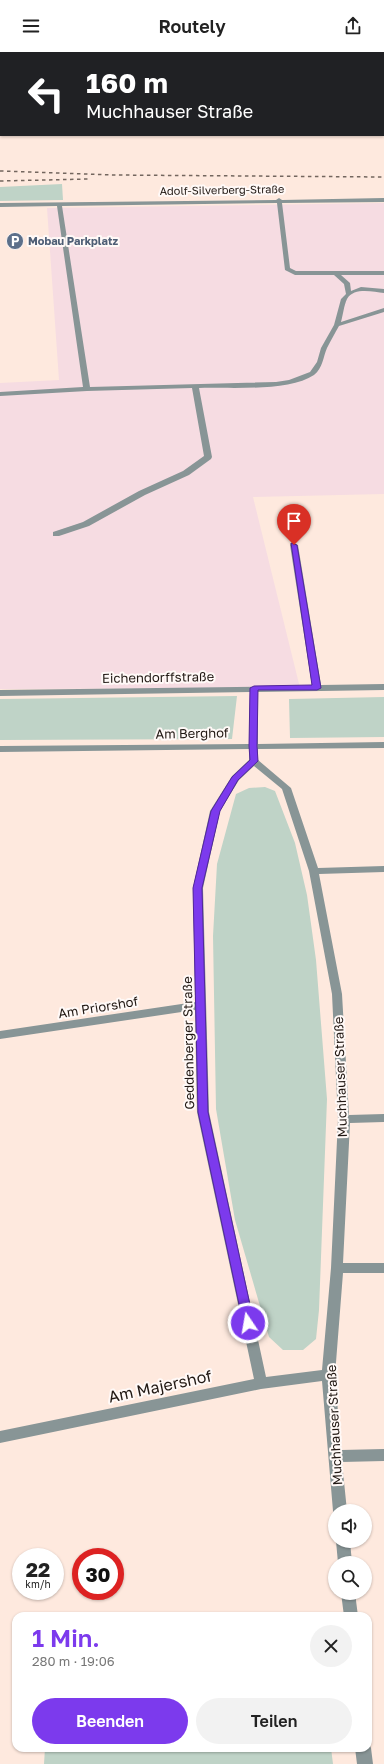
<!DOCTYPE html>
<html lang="de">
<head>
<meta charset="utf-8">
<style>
  body { margin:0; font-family:"Golos Text",sans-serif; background:#f2f2f2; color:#222; height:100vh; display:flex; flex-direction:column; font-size:15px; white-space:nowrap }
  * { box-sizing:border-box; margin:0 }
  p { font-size:13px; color:#767676 }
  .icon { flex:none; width:22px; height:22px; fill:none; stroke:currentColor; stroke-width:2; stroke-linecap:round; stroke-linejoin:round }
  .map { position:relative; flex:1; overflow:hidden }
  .sheet { position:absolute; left:12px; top:1560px; width:360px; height:140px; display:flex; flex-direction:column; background:#fff; border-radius:12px; box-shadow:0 1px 3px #0004 }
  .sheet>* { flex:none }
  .hud { position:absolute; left:0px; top:0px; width:384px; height:84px; box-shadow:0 1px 3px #0004; background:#202124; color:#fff; overflow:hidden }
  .tools { position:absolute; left:328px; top:1452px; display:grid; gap:8px }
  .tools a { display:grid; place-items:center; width:44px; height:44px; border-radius:50%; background:#fff; box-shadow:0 1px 3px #0004; font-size:20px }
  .speed { position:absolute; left:12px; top:1496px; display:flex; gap:8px; font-size:20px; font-weight:700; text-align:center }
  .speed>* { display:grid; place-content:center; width:52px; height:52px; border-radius:50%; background:#fff; box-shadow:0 1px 3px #0004; line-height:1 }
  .speed small { font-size:10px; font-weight:400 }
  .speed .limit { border:6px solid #d22; background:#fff; color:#111 }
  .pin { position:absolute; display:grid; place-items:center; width:34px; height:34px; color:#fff; margin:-41px -17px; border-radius:50% 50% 50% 0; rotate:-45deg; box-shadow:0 0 4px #0007 }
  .pin .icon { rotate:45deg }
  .me { position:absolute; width:44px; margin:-22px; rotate:348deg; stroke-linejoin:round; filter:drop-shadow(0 0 3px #0008) }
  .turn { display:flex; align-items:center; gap:14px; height:84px; padding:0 20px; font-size:18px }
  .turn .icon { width:52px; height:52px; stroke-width:2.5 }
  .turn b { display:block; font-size:28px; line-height:34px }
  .round { display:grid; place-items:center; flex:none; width:42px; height:42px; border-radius:21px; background:#f2f2f2 }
  .headline { display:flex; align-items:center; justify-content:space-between; height:68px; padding:0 20px }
  h1 { font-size:24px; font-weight:600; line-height:30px; color:#7c3aed }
  .button { display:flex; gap:8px; margin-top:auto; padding:8px 20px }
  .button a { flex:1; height:46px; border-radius:24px; background:#7c3aed; color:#fff; font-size:16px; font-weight:600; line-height:46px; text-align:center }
  .button a+a { background:#f2f2f2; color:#222 }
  header { display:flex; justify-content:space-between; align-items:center; height:52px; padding:0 20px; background:#fff; font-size:18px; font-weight:600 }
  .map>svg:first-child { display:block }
  .industrial { fill:#f6dce2 }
  .green { fill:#bfd3c7 }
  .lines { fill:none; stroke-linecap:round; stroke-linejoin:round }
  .minor { fill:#889596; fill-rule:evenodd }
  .rail { stroke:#73665e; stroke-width:1.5; stroke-dasharray:3.5 3.5; stroke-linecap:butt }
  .route { fill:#7c3aed; stroke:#51269a }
  .labels { text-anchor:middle; stroke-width:4; stroke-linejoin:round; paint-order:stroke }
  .far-street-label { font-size:11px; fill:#211813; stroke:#fff9f7 }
  .far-service-label { font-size:11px; font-weight:bold; fill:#4e5e75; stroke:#fff9f7; text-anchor:start }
  .street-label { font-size:13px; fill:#211813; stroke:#fff9f7 }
  .near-street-label { font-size:16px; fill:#211813; stroke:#fff9f7 }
</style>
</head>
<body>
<header><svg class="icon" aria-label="menu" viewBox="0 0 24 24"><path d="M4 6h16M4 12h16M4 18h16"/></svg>Routely<svg class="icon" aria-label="share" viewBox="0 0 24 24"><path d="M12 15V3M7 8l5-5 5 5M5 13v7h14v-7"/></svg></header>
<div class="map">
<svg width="384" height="1712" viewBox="0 0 384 1712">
  <rect width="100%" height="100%" fill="#fee9de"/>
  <!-- industrial -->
  <path class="industrial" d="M384,151V442L253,445L300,636L0,637V331L59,328L47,156Z"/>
  <!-- green -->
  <path class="green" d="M62,132L63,148L0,149V135Z
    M237,644L232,687L0,688V647Z
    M384,645V685L290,686L289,647Z
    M265,735L275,739L295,791L307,843L316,908L327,1047L319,1258L316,1287L303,1298H283L269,1285L235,1168L216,1057L213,884L217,812L236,742L249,736Z
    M45,1696H331L333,1712H44Z"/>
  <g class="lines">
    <!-- minor -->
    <path class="minor" d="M48,0H53V1H48Z
      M246,0H251V1H246Z
      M383,11H384V13H383Z
      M0,43H1V45H0Z
      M279,146L282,148L384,146V150L282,151L290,216L296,219H384V223H341L350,231L351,239L361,235L384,237V241C373,240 354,235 347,247C344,253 343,263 341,270L384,256V260L339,274C335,281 331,288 327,296C323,305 323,316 314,323C289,340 229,335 199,336L212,405L211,407L189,423L145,443L89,474L59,484H53V480L83,470L139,439L183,419L204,404L192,336L87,339L0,344V340L83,335L57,154L0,155V151L276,148ZM277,151L285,218L295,223H334L344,232L346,242L341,247L334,273L321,296L317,310L310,320L289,328L276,330L90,335L62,154Z
      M291,491H294L298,493L321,633L384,632V638L258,640V692L384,690V696L258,697V708L291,736L318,816L384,814V820L319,822L342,942L349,1063L384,1062V1070L350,1071L343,1211H384V1221H343L335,1323L341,1398L384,1397V1409L342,1410L347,1459H335V1463L333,1459L322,1329L261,1337L0,1391V1379L254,1327L197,1060L195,958L0,987V979L195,950L193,836L210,759L232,724L249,708V697L0,700V694L249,692L250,640L0,644V638L312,634L290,493ZM254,714L282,737L309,819L332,942L338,1067L331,1216L322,1318L266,1325L209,1060L203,836L220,759L239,728Z
      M336,1489H350L352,1511H338Z
      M341,1541H355L358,1564H344Z
      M368,1690L371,1696L373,1712H357L355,1696H368Z"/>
    <!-- rail -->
    <path class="rail" d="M0,119L113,123L384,125
      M0,129L89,127"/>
  </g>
  <!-- route -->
  <path class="route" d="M291,491L297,493L321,636L317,638H258L257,694L258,709L238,728L220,759L202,836L208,1060L254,1271L252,1274L248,1276L244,1274L243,1271L198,1060L193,836L211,759L232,725L250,708L249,694L250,636L254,634L312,633Z"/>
  <!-- icons -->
  <defs>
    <g id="parking-disc" transform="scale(0.9)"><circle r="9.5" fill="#5c6f8a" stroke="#fff9f7"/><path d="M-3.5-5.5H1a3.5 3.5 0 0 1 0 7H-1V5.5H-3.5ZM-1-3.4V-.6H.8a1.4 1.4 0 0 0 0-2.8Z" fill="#fff"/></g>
  </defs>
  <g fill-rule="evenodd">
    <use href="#parking-disc" x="15" y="189"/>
  </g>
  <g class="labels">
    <!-- far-street labels -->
    <g class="far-street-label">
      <text transform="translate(222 138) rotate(-1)" y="4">Adolf-Silverberg-Straße</text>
    </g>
    <!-- far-service labels -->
    <g class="far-service-label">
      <text x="28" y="193">Mobau Parkplatz</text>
    </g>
    <!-- street labels -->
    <g class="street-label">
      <text transform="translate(158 625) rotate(-1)" y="5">Eichendorffstraße</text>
      <text transform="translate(192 681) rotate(-1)" y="5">Am Berghof</text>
      <text transform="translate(98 955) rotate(-9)" y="5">Am Priorshof</text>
      <text transform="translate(188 991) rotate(-91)" y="5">Geddenberger Straße</text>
      <text transform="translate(340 1025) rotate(-92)" y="5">Muchhauser Straße</text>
      <text transform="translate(334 1373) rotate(-93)" y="5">Muchhauser Straße</text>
    </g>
    <!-- near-street labels -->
    <g class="near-street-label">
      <text transform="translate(160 1334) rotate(-12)" y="6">Am Majershof</text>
    </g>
  </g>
</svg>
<div class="tools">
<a><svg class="icon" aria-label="sound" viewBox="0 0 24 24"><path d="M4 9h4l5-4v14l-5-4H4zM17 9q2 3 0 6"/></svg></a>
<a><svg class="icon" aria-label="search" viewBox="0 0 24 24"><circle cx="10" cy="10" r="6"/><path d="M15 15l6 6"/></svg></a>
</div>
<div class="speed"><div>22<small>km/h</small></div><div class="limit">30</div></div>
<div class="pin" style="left:294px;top:493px;background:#d93025"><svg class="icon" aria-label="arrive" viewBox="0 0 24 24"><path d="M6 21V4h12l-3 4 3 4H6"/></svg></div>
<svg class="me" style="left:248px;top:1271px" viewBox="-20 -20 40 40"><circle r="17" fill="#7c3aed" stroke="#fff" stroke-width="3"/><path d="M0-11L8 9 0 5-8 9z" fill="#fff"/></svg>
<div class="hud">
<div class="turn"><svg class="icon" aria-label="left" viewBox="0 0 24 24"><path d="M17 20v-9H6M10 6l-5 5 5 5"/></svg><div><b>160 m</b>Muchhauser Straße</div></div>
</div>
<section class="sheet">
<div class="headline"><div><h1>1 Min.</h1><p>280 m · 19:06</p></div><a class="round"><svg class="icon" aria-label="close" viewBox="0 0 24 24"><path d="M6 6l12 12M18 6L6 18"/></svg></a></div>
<div class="button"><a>Beenden</a><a>Teilen</a></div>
</section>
</div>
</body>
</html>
